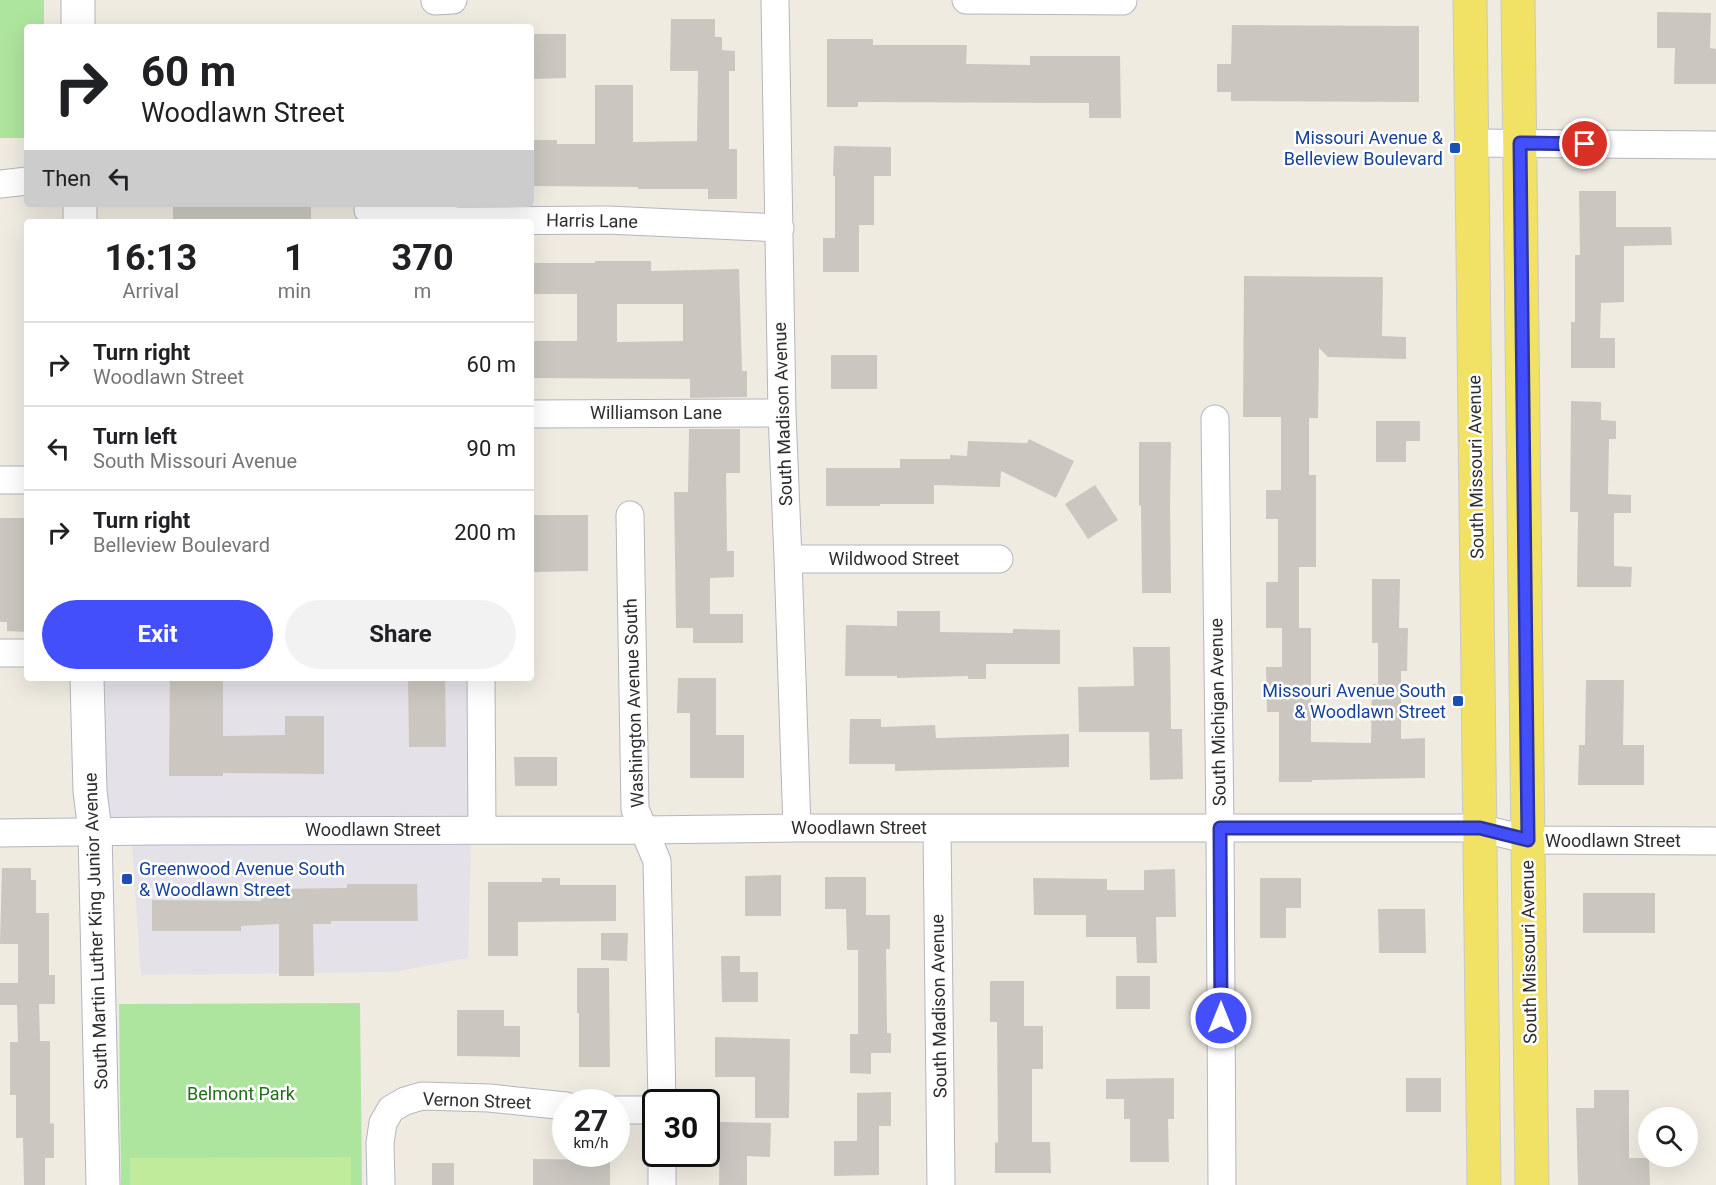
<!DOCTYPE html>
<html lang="en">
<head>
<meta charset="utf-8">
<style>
  body { margin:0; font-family:Roboto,sans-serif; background:#f2f2f2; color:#202124; height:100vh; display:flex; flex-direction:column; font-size:22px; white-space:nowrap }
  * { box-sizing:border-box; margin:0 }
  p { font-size:20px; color:#757577 }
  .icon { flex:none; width:33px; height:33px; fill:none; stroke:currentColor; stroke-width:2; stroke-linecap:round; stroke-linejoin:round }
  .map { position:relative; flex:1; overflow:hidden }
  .side { position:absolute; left:24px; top:219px; width:510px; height:462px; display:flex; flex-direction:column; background:#fff; border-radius:6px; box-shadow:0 6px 24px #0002 }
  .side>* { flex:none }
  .hud { position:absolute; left:24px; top:24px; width:510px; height:183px; border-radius:6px; box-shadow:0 6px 24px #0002; background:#fff; color:#202124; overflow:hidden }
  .controls { position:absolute; left:1638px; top:1107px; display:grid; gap:12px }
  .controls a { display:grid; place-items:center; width:60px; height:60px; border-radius:50%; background:#fff; box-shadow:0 6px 24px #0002; font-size:30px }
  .speed { position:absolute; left:552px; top:1089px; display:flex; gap:12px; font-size:30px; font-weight:700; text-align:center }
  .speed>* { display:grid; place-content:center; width:78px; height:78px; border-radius:50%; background:#fff; box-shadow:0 6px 24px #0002; line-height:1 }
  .speed small { font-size:15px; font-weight:400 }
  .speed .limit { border:3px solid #111; border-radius:9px; background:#fff; color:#111 }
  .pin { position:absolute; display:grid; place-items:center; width:51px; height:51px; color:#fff; margin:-26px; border:3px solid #fff; border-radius:50%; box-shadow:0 2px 6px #0007 }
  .me { position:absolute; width:66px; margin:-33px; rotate:0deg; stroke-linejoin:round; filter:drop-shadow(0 0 4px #0008) }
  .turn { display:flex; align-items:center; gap:21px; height:126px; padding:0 18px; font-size:27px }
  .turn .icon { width:78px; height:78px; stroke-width:2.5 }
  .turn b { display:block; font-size:42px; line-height:51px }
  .then { display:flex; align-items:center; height:57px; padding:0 18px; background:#0003; gap:12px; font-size:22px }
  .eta { display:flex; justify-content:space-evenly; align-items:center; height:102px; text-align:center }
  .eta b { font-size:36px; font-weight:700; line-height:42px }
  .cta { display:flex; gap:12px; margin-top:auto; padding:12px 18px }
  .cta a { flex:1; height:69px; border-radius:36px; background:#434ffa; color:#fff; font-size:24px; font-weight:700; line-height:69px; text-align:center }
  .cta a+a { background:#f2f2f2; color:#202124 }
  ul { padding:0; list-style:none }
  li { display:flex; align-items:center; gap:18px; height:84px; padding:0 18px; border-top:2px solid #e0e0e0 }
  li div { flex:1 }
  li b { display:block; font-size:22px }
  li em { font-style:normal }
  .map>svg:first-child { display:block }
  .industrial { fill:#e4e1e8 }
  .green { fill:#aee59e }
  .pitch { fill:#bfeb9a }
  .building { fill:#cbc7c0; fill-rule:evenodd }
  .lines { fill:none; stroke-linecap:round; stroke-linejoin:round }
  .street-casing { stroke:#b4b5c1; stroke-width:29 }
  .secondary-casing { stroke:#b4b5c1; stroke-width:35 }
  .primary-casing { stroke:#c9c9c9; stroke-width:35 }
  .street { stroke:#fff; stroke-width:27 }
  .secondary { stroke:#fff; stroke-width:33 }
  .primary { stroke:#f1e164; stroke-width:33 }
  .route-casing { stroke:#2c33a2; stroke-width:15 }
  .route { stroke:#434ffa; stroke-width:10 }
  .transit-dot { fill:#1a4fb4; stroke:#fff; stroke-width:2 }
  .labels { text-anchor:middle; stroke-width:5; stroke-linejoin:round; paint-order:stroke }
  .transit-label { font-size:18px; fill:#164399; stroke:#fff; text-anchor:end }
  .street-label { font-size:18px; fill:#2e2e2e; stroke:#fff }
  .park-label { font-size:18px; fill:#236d1b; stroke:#fff }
</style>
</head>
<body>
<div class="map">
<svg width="1716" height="1185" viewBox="0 0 1716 1185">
  <rect width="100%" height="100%" fill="#efebe1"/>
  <!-- industrial -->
  <path class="industrial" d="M99,678H469L470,817L106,818Z
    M132,844H471L468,958L393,972L141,975Z"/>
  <!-- green -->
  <path class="green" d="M0,0H44V27H27V138H0Z
    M360,1003L362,1185H121L119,1004Z"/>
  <!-- pitch -->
  <path class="pitch" d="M351,1157V1185H130V1158Z"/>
  <!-- building -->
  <path class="building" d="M1657,12L1711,13L1710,48L1716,49V84H1674L1675,48H1657Z
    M671,19H715V37H722V50L735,51V71H729V149H737V199H708V189H638V187L531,186V140H557V144H595V85H633V142L697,141L698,71H670Z
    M1232,25L1419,26V102L1231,101V92H1217V64H1231Z
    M532,34H566V78L532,79Z
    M827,39H873V45H967L966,64L1030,65V56H1120L1121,118H1089V103L858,102V107H827Z
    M834,146L891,147V176H874V225H859V272H823V238H835V176H833Z
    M1579,191H1616V227H1671L1672,245L1624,246V302L1601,303L1600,338H1615V368H1571V322H1575V255H1580Z
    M173,204H311V222H173Z
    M595,261H651V271L739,269L742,371H747V397L690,398V379L531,378V341H577V294H531V263H595ZM617,304H683V341L617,342Z
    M1244,276L1383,277L1382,336L1406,337V359L1328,357L1319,348L1318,418H1309V475H1316V567H1299V628H1311V742L1371,743L1372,684H1378V643H1372V579H1400L1399,628H1408L1407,671H1401V739L1425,738V778L1312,780V782H1279V712H1267L1266,667H1282V628H1266V582H1278V519H1266V490H1281V417H1243Z
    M831,355H877V389H831Z
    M1571,401L1601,402V420L1616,421V439H1609L1608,494L1631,495V513H1614V566L1632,567L1631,587H1577L1578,512H1570Z
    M1376,421H1420V441H1406V462H1376Z
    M689,429H740V473H726L727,551H734V577L710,578V614H743V643H693V628H676L674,492H688Z
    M1029,439L1074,461L1056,498L1001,471L1000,487L934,485V504H880V506H826V468H900V459H950V455L967,456L968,441L1027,443Z
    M1139,442H1171L1170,505L1171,593H1142L1141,505L1139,506Z
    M1095,485L1118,520L1088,539L1065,504Z
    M534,515H588V571L534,572Z
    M0,518H26L27,632L7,631V622H0Z
    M897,611H940V632L1013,633V629L1060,630V664H986V679H968V676L897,678V676H845L846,625L897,626Z
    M1133,647H1170L1171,729H1182L1183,779L1150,780L1149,732H1079L1078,687L1134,686Z
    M170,678H223V736L285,735V716H324V774L223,773V776H169Z
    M408,678H445L446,747H409Z
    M678,678H716V735H744V778H690V713H677Z
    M1586,680H1624L1623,745H1644V785H1578L1579,745H1585Z
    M850,719H881V727L935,725L936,738L1069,734V767L895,771V764H849Z
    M514,757H557V786H515Z
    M2,868H31V880H36V913H49V975H55V1004H39L40,1041H50V1124L54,1123V1158H45V1185H24L23,1138H16V1095H10V1042H18L17,1005H0V983H18V944H0Z
    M1175,869L1176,917H1156L1157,963H1137L1136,937H1086V915H1034L1033,878L1107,879V890H1144V870Z
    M781,875V916H745V876Z
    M825,877H866V915H890V949H886L887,1033H891V1053H871V1074L850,1073V1034H858V950H847L846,909H825Z
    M542,878H560V885H616V921L518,922V956H488V882H542Z
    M1260,878H1301V908H1286V938H1260Z
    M347,884H417L418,921H331V924H313L314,976H279V924L241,926V931H152V900L261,901V889L347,888Z
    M1583,893H1655V933H1583Z
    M1378,909H1425L1426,953H1379Z
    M601,933H628L627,961L601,960Z
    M721,956H740V972H758V1002H722Z
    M577,968H609L610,1067H579V1013H577Z
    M1116,976H1150V1009H1116Z
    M990,981H1024V1026H1043V1069H1032V1142H1050L1051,1173H995V1143L998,1142L997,1022H990Z
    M457,1010H504V1026H520V1057L457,1056Z
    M715,1037L790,1039L789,1118H755V1077H715Z
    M1174,1078V1119H1168L1169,1162H1130V1119H1124V1099H1106V1079Z
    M1406,1078H1441V1112H1406Z
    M1594,1090H1629V1158H1649L1650,1185H1578L1576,1108H1594Z
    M891,1092V1126H879V1175L834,1176V1141H857V1093Z
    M720,1122L771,1123L770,1157L747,1156V1185H719Z
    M533,1159L610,1160V1185H533Z
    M432,1163H454V1185H432Z"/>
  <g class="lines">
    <!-- street casing -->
    <g class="street-casing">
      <path id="street" d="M775,0L782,413L788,559L797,828
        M966,0L1123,1
        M435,1L453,0
        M1473,143L1716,145
        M0,184L27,181
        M368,210L457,221L608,220L780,228
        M531,414L782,413
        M1215,419L1220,828L1222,1185
        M0,480H24
        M630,515L635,809L657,861L662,1102
        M788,559H999
        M0,653H27
        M481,678L482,830
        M937,828L941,1185
        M0,833L154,831L643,830L797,828H1480L1528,840L1716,841
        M616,1110H656
        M662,1154V1185
        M381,1185L380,1143L383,1123L391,1109L405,1101L422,1096L489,1098L566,1106"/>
    </g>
    <!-- secondary casing -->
    <g class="secondary-casing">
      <path id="secondary" d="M78,0V27
        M80,204V222
        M87,678L90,791L95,831L103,1185"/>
    </g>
    <!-- primary casing -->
    <g class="primary-casing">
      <path id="primary" d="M1470,0L1484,1185
        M1518,0L1532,1185"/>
    </g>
    <!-- street -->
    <use href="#street" class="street"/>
    <!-- secondary -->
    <use href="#secondary" class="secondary"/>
    <!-- primary -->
    <use href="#primary" class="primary"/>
  </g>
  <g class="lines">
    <!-- route casing -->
    <g class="route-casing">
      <path id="route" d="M1221,1018L1220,828H1480L1528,840L1520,143L1585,144"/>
    </g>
    <!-- route -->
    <use href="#route" class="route"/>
  </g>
  <!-- markers -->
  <g class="transit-dot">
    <rect x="1449" y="142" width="12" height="12" rx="3"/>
    <rect x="1452" y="695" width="12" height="12" rx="3"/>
    <rect x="121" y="873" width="12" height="12" rx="3"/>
  </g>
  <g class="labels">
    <!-- transit labels -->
    <g class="transit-label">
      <text x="1443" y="144">Missouri Avenue &amp;<tspan x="1443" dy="21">Belleview Boulevard</tspan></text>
      <text x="1446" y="697">Missouri Avenue South<tspan x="1446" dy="21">&amp; Woodlawn Street</tspan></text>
      <text x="139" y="875" text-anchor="start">Greenwood Avenue South<tspan x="139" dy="21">&amp; Woodlawn Street</tspan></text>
    </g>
    <!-- street labels -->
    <g class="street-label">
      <text transform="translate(592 221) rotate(1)" y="6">Harris Lane</text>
      <text x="656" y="419">Williamson Lane</text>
      <text transform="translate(783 414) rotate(-92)" y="6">South Madison Avenue</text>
      <text transform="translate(1476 467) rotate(-91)" y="6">South Missouri Avenue</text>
      <text x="894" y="565">Wildwood Street</text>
      <text transform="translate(634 703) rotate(-92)" y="6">Washington Avenue South</text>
      <text transform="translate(1218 712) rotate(-91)" y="6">South Michigan Avenue</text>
      <text x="859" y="834">Woodlawn Street</text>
      <text x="373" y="836">Woodlawn Street</text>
      <text x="1613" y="847">Woodlawn Street</text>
      <text transform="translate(96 931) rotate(-92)" y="6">South Martin Luther King Junior Avenue</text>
      <text transform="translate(1529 952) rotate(-91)" y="6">South Missouri Avenue</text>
      <text transform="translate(939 1006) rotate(-91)" y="6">South Madison Avenue</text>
      <text transform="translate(477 1101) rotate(2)" y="6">Vernon Street</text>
    </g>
    <!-- park labels -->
    <g class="park-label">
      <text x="241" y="1100">Belmont Park</text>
    </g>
  </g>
</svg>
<div class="controls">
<a><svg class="icon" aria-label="search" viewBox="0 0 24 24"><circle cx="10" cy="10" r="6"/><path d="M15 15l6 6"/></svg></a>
</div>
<div class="speed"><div>27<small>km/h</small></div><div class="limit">30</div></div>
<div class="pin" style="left:1585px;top:144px;background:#d93025"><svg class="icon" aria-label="arrive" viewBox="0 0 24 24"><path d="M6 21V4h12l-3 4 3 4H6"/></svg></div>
<svg class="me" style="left:1221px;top:1018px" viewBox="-20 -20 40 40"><circle r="17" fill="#434ffa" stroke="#fff" stroke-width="3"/><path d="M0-11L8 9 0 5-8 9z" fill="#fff"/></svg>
<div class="hud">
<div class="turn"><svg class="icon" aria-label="right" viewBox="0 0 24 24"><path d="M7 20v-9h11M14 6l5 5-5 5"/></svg><div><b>60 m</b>Woodlawn Street</div></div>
<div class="then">Then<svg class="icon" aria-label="left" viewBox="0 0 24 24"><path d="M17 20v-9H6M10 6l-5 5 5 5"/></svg></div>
</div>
<section class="side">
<div class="eta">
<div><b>16:13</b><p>Arrival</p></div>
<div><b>1</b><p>min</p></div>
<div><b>370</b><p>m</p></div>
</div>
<ul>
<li><svg class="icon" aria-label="right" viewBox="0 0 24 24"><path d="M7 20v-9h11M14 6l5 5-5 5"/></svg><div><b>Turn right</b><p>Woodlawn Street</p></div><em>60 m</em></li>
<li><svg class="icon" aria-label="left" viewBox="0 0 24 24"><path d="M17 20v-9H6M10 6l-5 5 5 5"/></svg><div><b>Turn left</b><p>South Missouri Avenue</p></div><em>90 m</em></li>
<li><svg class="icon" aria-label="right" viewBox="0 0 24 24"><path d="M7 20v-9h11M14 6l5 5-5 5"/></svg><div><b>Turn right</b><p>Belleview Boulevard</p></div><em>200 m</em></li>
</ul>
<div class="cta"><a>Exit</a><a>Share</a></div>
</section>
</div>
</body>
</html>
